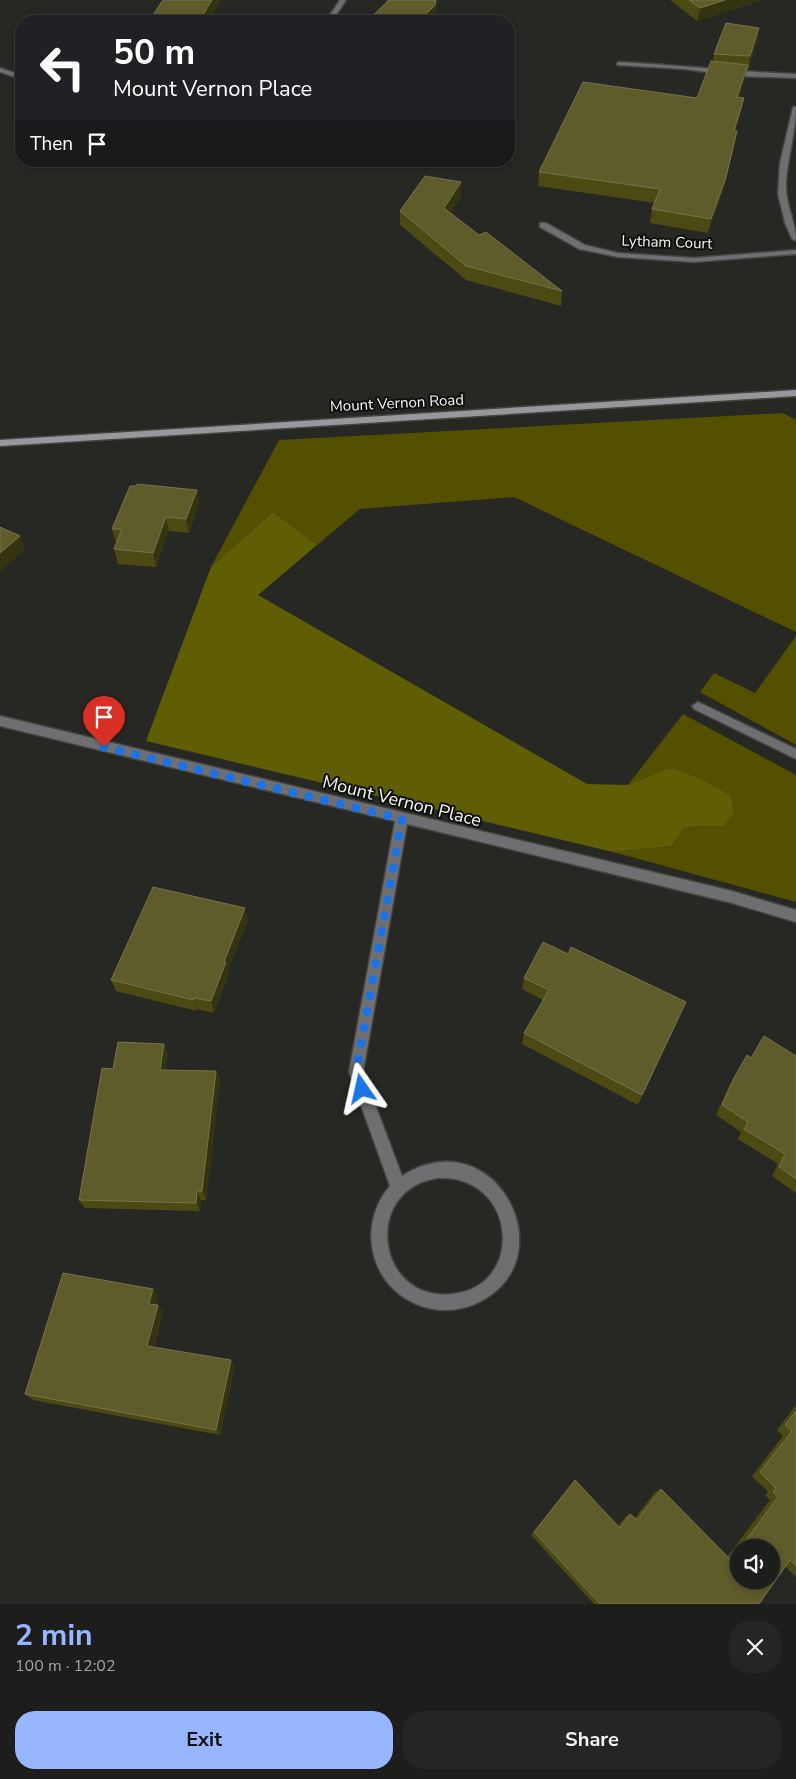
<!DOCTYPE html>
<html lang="en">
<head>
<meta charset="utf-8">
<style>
  body { margin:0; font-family:"Nunito Sans",sans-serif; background:#252624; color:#f1f3f6; height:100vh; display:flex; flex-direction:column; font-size:19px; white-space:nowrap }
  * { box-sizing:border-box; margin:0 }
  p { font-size:16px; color:#a0a2a3 }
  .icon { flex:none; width:28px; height:28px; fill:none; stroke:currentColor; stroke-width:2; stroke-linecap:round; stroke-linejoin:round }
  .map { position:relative; height:1604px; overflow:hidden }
  .details { display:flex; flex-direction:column; background:#1d1d1b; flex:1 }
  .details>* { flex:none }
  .top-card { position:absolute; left:15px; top:15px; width:500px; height:152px; border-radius:20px; box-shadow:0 2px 8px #0003,0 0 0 1px #3b3b3a; background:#202124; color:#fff; overflow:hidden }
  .tools { position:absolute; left:730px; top:1539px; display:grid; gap:10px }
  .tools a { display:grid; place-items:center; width:50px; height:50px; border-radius:50%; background:#1d1d1b; box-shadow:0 2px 8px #0003,0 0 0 1px #3b3b3a; font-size:25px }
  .pin { position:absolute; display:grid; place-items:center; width:42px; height:42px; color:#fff; margin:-51px -21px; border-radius:50% 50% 50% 0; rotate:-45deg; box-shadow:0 0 5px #0007 }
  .pin .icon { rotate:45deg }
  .me { position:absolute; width:55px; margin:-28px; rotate:349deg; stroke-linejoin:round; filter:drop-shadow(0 0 4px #0008) }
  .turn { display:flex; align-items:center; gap:18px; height:105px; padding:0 15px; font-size:22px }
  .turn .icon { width:65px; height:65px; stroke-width:2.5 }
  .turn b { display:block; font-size:35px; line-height:42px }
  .then { display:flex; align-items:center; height:48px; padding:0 15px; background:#0003; gap:10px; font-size:19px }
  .round { display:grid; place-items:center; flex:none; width:52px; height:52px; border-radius:20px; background:#252624 }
  .overview { display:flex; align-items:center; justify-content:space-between; height:85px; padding:0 15px }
  h1 { font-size:30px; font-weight:700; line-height:38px; color:#97b6fd }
  .cta { display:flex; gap:10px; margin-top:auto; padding:10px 15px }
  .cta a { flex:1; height:58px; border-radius:20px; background:#97b6fd; color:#111; font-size:20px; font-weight:700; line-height:58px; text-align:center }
  .cta a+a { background:#252624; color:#f1f3f6 }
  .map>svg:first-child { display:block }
  .green { fill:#535100 }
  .forest { fill:#605e04 }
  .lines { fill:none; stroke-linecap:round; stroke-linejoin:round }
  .service-casing { stroke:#444441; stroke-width:3 }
  .minor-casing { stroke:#444441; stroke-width:3 }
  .secondary-casing { stroke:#444441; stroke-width:3 }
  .service { fill:#6e6f70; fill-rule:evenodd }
  .minor { fill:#6e6f70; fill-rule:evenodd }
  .secondary { fill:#97989a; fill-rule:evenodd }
  .wall { fill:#4c4a13; fill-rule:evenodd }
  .shaded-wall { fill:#353410 }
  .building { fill:#5e5c2b; stroke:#76744a }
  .route { stroke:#1a73e8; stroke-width:9; stroke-dasharray:0 16.2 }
  .labels { text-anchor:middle; stroke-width:4; stroke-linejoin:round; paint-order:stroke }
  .far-street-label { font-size:15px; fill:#f5f5f3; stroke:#0f100e }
  .street-label { font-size:18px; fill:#f5f5f3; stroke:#0f100e }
</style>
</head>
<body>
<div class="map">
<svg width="796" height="1604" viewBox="0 0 796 1604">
  <rect width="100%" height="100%" fill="#272724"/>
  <!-- green -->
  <path class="green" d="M783,413L796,420V632L514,497L360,509L317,545L273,512L211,567L279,440Z
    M796,636V745L700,692L714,673L755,693Z
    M683,714L796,775V902L613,852L672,846L683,829L694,826H723L671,768L628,785Z"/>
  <!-- forest -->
  <path class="forest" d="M273,512L317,545L258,595L587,784L628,785L670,768L701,779L731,796L733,813L723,826H694L683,829L672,846L613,852L146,741L211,567Z"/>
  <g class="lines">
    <!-- service casing -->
    <g class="service-casing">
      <path id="service" d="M698,702L796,749V759L694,709L692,706Z"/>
    </g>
    <!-- minor casing -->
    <g class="minor-casing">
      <path id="minor" d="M340,0H346L332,21H326Z
        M619,62C678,65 737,72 796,74V78L736,76L684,69L617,65V63Z
        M0,68L21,75V79L0,72Z
        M793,107H796C796,133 787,158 786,184C785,204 796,222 796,241L792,239L785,223L778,194L780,163Z
        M540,223H546L585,245L618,253L694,258L796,250V254L694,262L618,257L579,249L540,227Z
        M0,716L732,891L796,910V922L732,903L407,824L363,1072L402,1176C496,1116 570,1262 475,1304C455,1312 436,1312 416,1304C369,1284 357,1224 390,1186L349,1072L395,821L0,726ZM438,1178C516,1174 527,1285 453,1294C376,1303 361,1189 438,1178Z"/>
    </g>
    <!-- secondary casing -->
    <g class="secondary-casing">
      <path id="secondary" d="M796,390V396L0,446V440Z"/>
    </g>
    <!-- service -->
    <use href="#service" class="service"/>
    <!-- minor -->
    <use href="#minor" class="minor"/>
    <!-- secondary -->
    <use href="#secondary" class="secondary"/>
  </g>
  <!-- wall -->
  <path class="wall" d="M670,0H762L697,21Z
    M757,41L748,70L747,69L739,97L741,112L735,131L734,145L723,191L708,233L650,223L652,209L655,203L538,186L539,172L697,98L713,61L714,54Z
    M461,196L450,213L479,235L562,291L561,306L466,280L400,225V211Z
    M197,490L199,504L189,533L169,531L156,567L118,564L114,549L117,543H116L112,529Z
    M248,920L228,970L229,974L214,1013L197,1009V1011L116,991L111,980Z
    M524,978L681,1013L638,1105L522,1044L524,1033L543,1000L522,989Z
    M164,1044L168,1054L165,1070L216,1071L220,1081L206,1200H201L200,1211L85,1208L79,1200L113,1069Z
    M796,1056V1193L772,1176L778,1164L738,1139L741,1132L716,1115L729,1086L735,1076L751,1058Z
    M158,1296L156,1305L163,1312L154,1347L235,1366L220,1435L33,1400L25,1394Z
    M796,1405V1577L785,1566L759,1604H594L531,1535L575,1480L618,1526L625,1517L630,1514L635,1518L655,1492L661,1489L727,1557L770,1500L765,1495L768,1492L752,1476L783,1436L777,1430ZM739,1548H771L739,1580Z"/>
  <!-- shaded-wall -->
  <path class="shaded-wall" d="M212,0H221L209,21H199Z
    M436,0H437L435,18L432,21H419Z
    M725,0H762L697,21L700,8Z
    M759,28L757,41L748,70L750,56Z
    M748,65L745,78L734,111L737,97Z
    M744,98L741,112L730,144L734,131Z
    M737,131L723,191L708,233L711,219Z
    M461,182V196L444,222V208Z
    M197,490L199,504L189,533L186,519Z
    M166,517L169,531L156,567L153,553Z
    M20,536L25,550L0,572V553Z
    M245,908L248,920L228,970L229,974L214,1013L211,1001L224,962Z
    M194,998L197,1009V1011L194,1000Z
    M164,1044L168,1054L164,1081L160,1070Z
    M216,1071L220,1081L206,1200L202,1191Z
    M197,1191L201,1200L200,1211L196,1203Z
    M153,1289L158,1296L154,1311L149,1304Z
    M158,1305L163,1312L152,1352L147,1346Z
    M231,1360L235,1366L220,1435L216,1430Z"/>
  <!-- building -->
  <path class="building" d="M163,0H212L199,21H149Z
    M388,0H436L435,5L419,21H367L387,2Z
    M689,0H725L700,8Z
    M726,23L759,28L750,56L714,54Z
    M711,61L748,65L737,97L744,98L734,131H737L726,177L711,219L652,209L660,189L539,172L583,82L697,98Z
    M425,176L461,182L444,208L479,235L486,232L562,291L466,266L400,211Z
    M137,484L197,490L186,519L166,517L153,553L114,549L122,529H112L130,486H136Z
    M0,527L20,536L0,553Z
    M153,887L245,908L224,962H226L211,1001L194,998V1000L111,980Z
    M543,942L568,954L571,947L686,1002L642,1095L524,1033L549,990L524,978Z
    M764,1036L796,1056V1179L779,1167L785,1154L744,1129L748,1122L722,1105L735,1076L747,1055L751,1058Z
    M118,1042L164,1044L160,1070L216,1071L202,1191H197L196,1203L79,1200L102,1068L113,1069Z
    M63,1273L153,1289L149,1304L158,1305L147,1346L231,1360L216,1430L25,1394Z
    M796,1411V1566L790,1560L759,1604H600L534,1532L575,1480L620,1528L630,1514L637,1520L661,1489L731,1560L739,1549V1580H771V1548H740L778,1497L773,1492L776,1488L760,1472L792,1431L785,1425Z"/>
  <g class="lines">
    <!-- route -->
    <path class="route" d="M104,747L402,819L356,1072L362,1089"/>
  </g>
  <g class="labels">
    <!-- far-street labels -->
    <g class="far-street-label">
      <text transform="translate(667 242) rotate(2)" y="5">Lytham Court</text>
      <text transform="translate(397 403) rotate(-3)" y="5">Mount Vernon Road</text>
    </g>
    <!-- street labels -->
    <g class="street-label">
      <text transform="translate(402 801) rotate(14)" y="6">Mount Vernon Place</text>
    </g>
  </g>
</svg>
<div class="tools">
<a><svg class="icon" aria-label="sound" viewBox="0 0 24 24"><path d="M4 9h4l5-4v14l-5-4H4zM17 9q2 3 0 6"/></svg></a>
</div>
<div class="pin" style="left:104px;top:747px;background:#d93025"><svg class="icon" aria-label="arrive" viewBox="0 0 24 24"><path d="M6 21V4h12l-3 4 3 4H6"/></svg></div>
<svg class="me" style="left:362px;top:1089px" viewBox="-20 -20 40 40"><path d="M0-17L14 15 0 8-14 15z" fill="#1a73e8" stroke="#fff" stroke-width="4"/></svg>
<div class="top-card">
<div class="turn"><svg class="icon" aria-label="left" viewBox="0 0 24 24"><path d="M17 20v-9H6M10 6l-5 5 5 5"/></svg><div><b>50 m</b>Mount Vernon Place</div></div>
<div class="then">Then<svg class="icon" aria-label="arrive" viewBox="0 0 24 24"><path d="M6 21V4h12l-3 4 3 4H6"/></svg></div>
</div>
</div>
<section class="details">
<div class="overview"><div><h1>2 min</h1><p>100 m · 12:02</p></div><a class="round"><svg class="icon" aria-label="close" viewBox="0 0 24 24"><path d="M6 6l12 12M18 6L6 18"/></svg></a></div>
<div class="cta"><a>Exit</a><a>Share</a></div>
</section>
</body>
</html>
